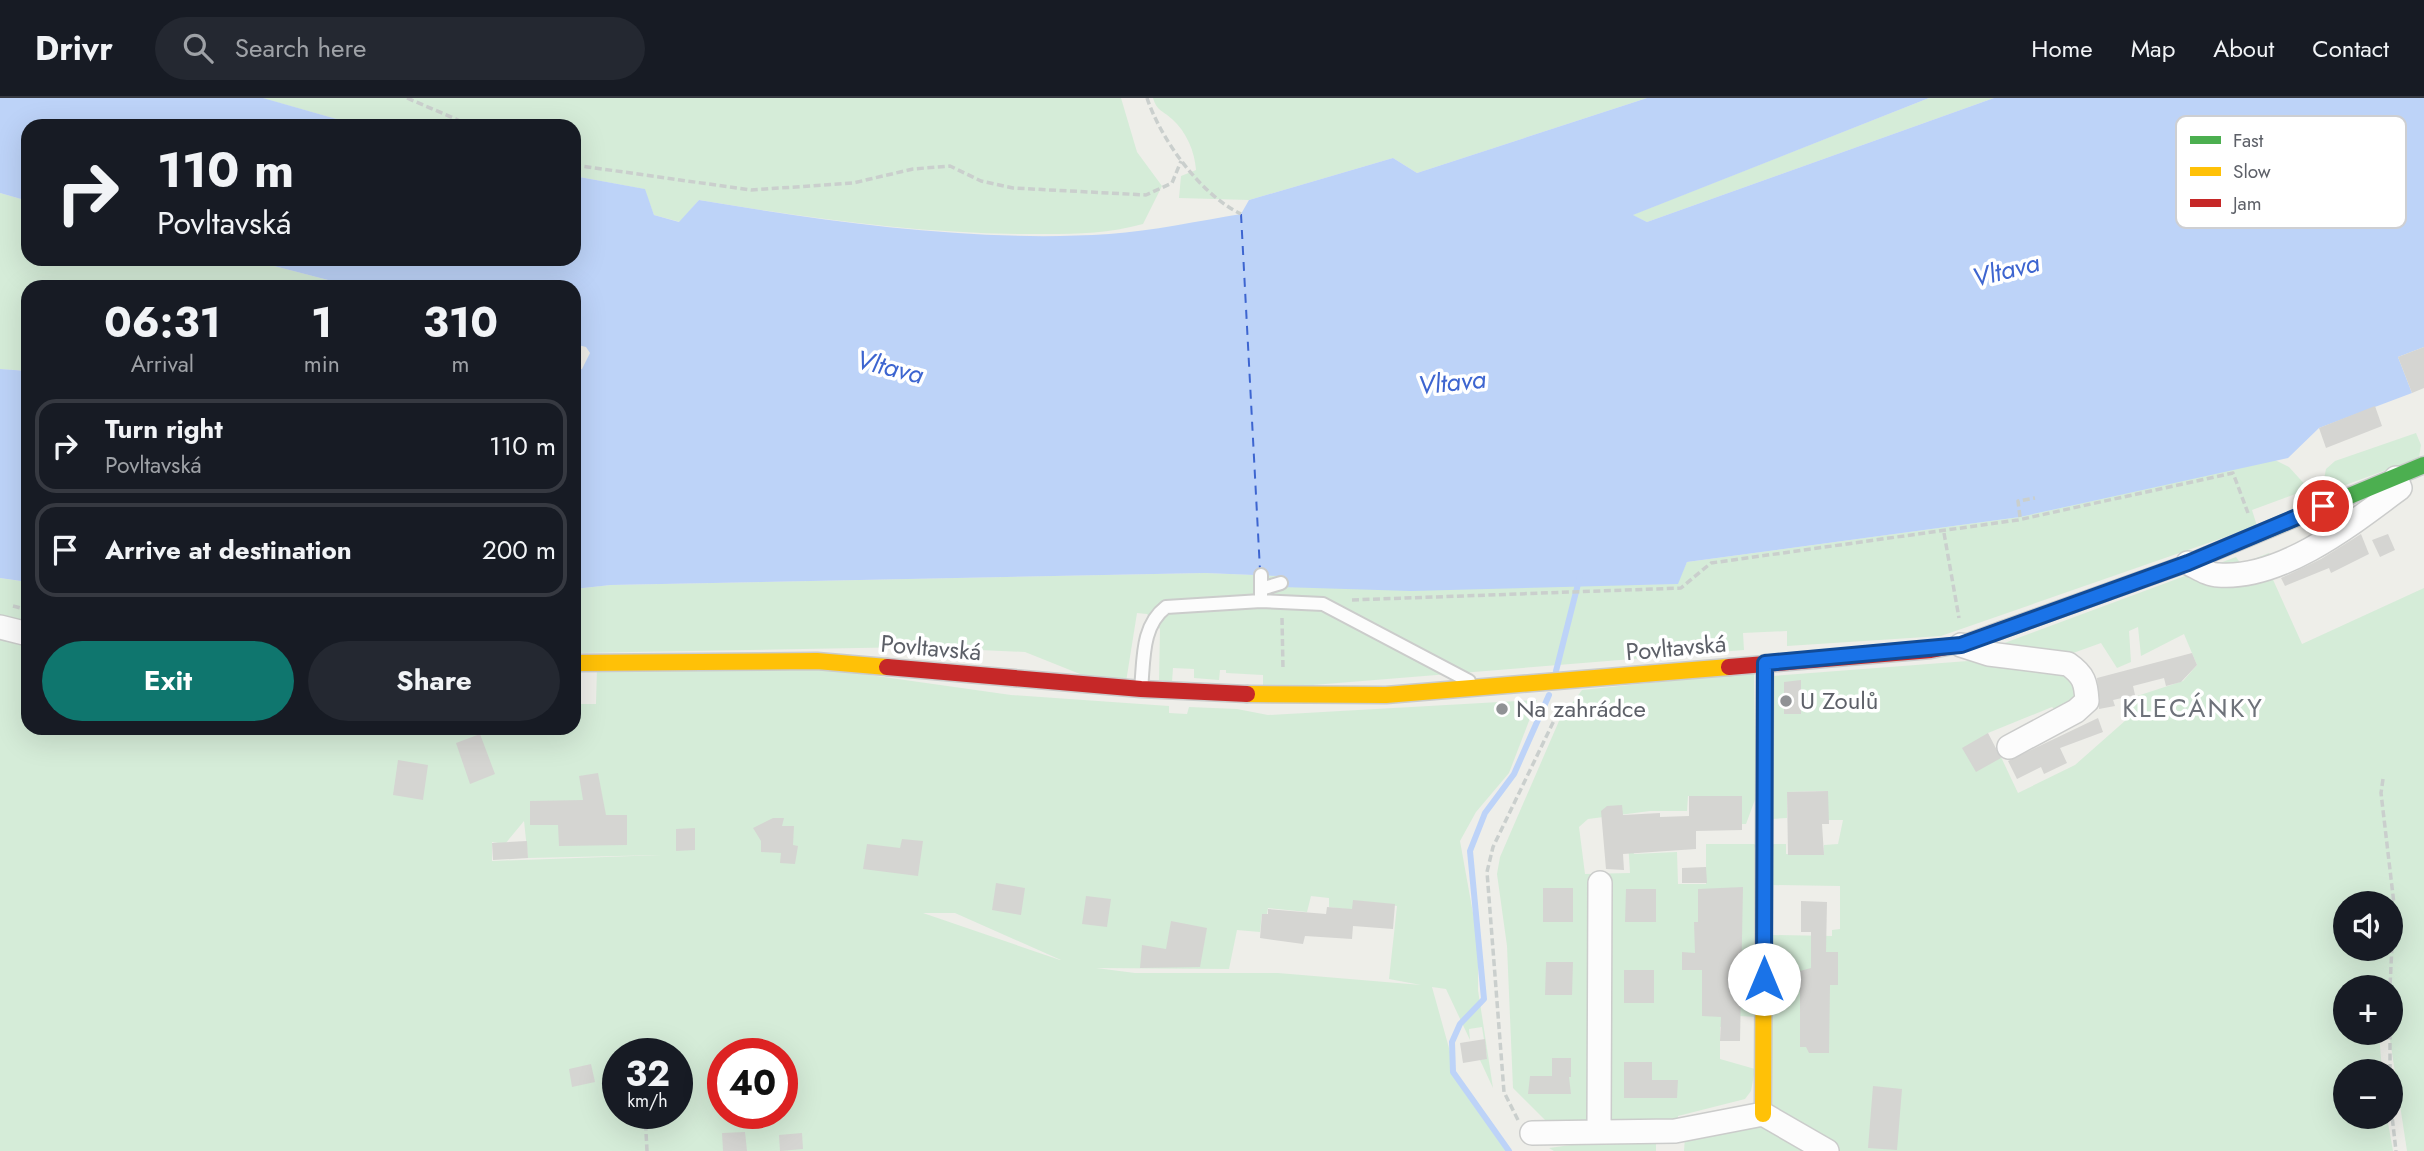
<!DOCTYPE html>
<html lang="en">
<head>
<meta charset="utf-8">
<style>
  body { margin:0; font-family:Jost,sans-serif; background:#242831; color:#f1f3f6; height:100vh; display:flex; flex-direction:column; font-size:26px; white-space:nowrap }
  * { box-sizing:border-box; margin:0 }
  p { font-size:23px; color:#9ea1a6 }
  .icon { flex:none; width:38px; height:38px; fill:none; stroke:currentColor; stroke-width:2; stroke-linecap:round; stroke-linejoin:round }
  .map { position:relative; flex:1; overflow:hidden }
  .drawer { position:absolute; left:21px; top:182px; width:560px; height:455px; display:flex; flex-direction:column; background:#171b24; border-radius:21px; box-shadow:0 7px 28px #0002 }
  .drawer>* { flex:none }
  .hud { position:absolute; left:21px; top:21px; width:560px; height:147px; border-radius:21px; box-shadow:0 7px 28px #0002; background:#171b24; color:#f1f3f6; overflow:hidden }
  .fabs { position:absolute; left:2333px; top:793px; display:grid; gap:14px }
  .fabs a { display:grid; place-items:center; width:70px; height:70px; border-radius:50%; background:#171b24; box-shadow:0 7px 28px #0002; font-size:35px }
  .speed { position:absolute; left:602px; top:940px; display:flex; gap:14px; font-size:35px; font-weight:700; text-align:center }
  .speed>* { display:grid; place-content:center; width:91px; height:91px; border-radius:50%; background:#171b24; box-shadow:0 7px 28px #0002; line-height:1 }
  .speed small { font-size:18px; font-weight:400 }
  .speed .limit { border:10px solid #d22; background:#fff; color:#111 }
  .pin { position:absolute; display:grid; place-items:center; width:60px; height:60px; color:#fff; margin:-30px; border:4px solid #fff; border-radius:50%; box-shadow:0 2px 7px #0007 }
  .me { position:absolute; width:77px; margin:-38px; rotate:0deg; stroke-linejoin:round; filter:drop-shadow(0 0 5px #0008) }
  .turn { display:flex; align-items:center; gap:24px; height:147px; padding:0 21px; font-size:32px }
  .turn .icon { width:91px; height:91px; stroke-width:2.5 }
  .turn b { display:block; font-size:49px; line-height:60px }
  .eta { display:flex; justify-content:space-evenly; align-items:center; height:119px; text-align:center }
  .eta b { font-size:42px; font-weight:700; line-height:49px }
  .action { display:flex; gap:14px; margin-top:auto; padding:14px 21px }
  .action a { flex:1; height:80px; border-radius:42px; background:#0f766e; color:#fff; font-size:28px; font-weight:700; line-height:80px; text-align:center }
  .action a+a { background:#242831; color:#f1f3f6 }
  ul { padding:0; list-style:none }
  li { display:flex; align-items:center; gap:21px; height:94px; margin:0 14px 10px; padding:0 7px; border:4px solid #363941; border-radius:21px }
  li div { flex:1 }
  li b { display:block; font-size:26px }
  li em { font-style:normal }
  header { display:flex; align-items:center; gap:42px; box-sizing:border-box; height:98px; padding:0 35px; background:#171b24; border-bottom:2px solid #363941 }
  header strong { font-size:33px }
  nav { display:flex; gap:38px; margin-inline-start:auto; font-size:24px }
  .search { width:490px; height:63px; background:#242831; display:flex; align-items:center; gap:18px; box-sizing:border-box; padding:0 24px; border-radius:38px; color:#9ea1a6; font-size:26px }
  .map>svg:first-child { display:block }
  .green { fill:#d5ecd8; fill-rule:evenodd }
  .water { fill:#bdd3f8 }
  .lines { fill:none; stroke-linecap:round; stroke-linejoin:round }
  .stream { stroke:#bdd3f8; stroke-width:6 }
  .ferry { stroke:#3d65d0; stroke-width:2; stroke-dasharray:9 7; stroke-linecap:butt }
  .building { fill:#d5d5d2 }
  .lane-casing { stroke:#cbcccb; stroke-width:16 }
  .street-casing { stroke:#cbcccb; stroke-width:26 }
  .fast-casing { stroke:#cacbcb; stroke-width:19 }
  .slow-casing { stroke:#cacbcb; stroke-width:19 }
  .jam-casing { stroke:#cacbcb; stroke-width:19 }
  .path { stroke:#cacfcd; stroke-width:3.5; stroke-dasharray:7 3.5; stroke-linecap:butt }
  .lane { stroke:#fcfcfc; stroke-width:12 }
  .street { stroke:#fcfcfc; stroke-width:23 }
  .fast { stroke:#4caf50; stroke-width:16 }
  .slow { stroke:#ffc107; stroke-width:16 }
  .jam { stroke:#c62828; stroke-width:16 }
  .route-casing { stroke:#114b97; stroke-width:18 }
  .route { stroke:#1a73e8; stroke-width:12 }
  .poi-dot { fill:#909295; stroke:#fff; stroke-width:2.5 }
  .labels { text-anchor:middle; stroke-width:7; stroke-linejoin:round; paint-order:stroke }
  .street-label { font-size:24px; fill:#5d6068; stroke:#fff }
  .poi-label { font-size:24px; fill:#5d6068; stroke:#fff; text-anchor:start }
  .water-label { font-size:26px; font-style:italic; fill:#3d65d0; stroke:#fff }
  .neighbourhood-label { font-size:26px; letter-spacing:2px; fill:#6e727a; stroke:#fff }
  .key { fill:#fff; stroke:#cecfd2; stroke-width:2 }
  .key-label { font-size:19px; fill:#5d6068 }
</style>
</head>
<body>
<header>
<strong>Drivr</strong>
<div class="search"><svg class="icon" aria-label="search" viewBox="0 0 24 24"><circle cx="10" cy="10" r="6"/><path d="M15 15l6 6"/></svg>Search here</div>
<nav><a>Home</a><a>Map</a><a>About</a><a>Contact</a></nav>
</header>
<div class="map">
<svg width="2424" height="1053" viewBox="0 0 2424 1053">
  <rect width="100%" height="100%" fill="#eeeee9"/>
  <!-- green -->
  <path class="green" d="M262,0H1121L1137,54L1162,88L1143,126C1103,137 1069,136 1028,136C918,136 807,120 699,102L680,124L654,117L644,91L574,78V28H361Z
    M1153,0H1647L1417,75L1393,60L1249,102L1179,100L1181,78L1196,72C1195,54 1186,33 1172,21C1162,12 1157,13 1153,0Z
    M1929,0H1994L1647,124L1632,117Z
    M0,95L28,103V161H247L355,189H28V273L0,271Z
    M2416,335L2421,347L2419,360L2329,393L2323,386L2326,371L2335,363Z
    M2275,362L2289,369L2309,391L2252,412L2257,428L1941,538L1787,548V533L1743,535L1744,552L1263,591V577L1226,575V572H1220L1219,582L1194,580V571L1173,570L1172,584L1159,582L1160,531L1147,516L1137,515L1126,584L1095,582L1025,554L914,549L574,555V491L611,487L1205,475L1280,478L1281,489L1677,486L1687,464L2020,419Z
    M2269,455L2274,464L2270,475L2302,546L2424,490V1053H2407L2389,935L2390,889H2345V934L2379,935L2382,973H2345V1018L2387,1019L2393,1053H1838L1773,1016L1771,837L1832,838V832L1840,831V788L1771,787L1772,746H1786V756L1823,757L1824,747L1838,746L1843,722H1828L1827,693L1787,694V720L1772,721L1773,578L1981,562L2073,578L2078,597L2061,617L2052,609L1988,635L1976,673L2001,659L2018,695L2075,667L2126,622L2125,602L2183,583L2197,567L2184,536L2141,558L2138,529L2129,533L2131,564L2117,570L2101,545L2062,559L1991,550L2236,459L2241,466ZM2345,805H2390V850H2345Z
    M0,480L28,484V630H343L341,635L345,630H574V606H596L597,570L834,572L1011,597L1169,608V615L1187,616L1189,609L1237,611L1268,617L1537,602L1509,675L1476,714L1460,743L1478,843V892L1493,990L1480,962L1487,960L1482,929L1469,931L1470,942L1446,891L1432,889L1459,986L1506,1053H0ZM524,723L528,760L661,757L492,763V744L505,746ZM1311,798L1329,800V809L1354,812L1356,803L1397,808L1389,881L1421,887L1278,875H1135L1096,870L1229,871L1237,832L1260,834L1262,816H1267L1268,810L1307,814ZM923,815H955L1061,862H1060ZM618,956H677V1015H618ZM723,956H782V1015H723Z
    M1754,574L1756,699L1746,726H1742V698H1688L1687,713H1650L1588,721L1579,729L1585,776L1630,775L1627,727L1631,725L1634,756L1677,754L1678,786H1706V746H1757L1756,884H1741L1711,903L1756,904V919L1740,918L1720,929V961L1755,971L1751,993L1745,1001L1678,1018V1023L1548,1025L1513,990L1507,848L1497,776L1500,759L1559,623L1582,592Z
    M1768,1026L1818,1053H1684L1685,1039Z
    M1656,1044V1053H1554L1549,1050L1578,1046Z"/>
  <!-- water -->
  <path class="water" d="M0,0H263L361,28H28V103L0,95Z
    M1647,0H1929L1633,117L1647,124L1994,0H2424V249L2398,259L2412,295L2319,330L2288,360L2020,419L1687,464L1678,486L1411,493L1281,489L1279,478L1205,475L611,487L574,491V272L582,271L590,255L586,249L574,246V189H355L247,161H574V78L645,91L654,117L679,124L699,102C829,124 977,145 1109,136C1153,133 1198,123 1241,116L1249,102L1393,60L1417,75Z
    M0,271L28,273V484L0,480Z"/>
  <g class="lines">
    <!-- stream -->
    <path class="stream" d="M1556,573L1580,478
      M1509,1053L1453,974L1452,944L1460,926L1484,901L1470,753L1485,715L1514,676L1549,597"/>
    <!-- ferry -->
    <path class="ferry" d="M1241,116L1260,472"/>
  </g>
  <!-- building -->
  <path class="building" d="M2424,249V290L2412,295L2398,259Z
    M2375,308L2382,328L2326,350L2319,330Z
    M2361,436L2369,456L2331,475L2329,470L2285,488L2281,480L2321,461Z
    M2388,436L2395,452L2380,459L2372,442Z
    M2192,555L2197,567L2181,584L2166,588L2164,580L2133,588L2135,597L2113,602L2115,608L2099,611L2097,580Z
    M1801,582V616H1784V584Z
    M2098,620L2103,634L2060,650L2067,665L2044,676L2041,669L2017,681L2008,663Z
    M1988,635L2001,660L1976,674L1962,650Z
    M480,636L495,676L470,686L456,645Z
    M398,662L428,667L423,702L393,697Z
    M598,675L606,717H627V747L559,748L558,727H530V703L583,702L579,678Z
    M1828,693L1829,726H1822L1824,757H1788L1787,694Z
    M1689,698H1742V732L1696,733V751L1623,756L1624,772L1606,771L1601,713L1607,708L1622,707L1623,717L1660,715V719L1689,718Z
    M773,720H784L782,728H794L793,747L798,748L795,766L780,765L781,755L761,754V743L753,730Z
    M695,730V752L676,753V731Z
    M902,741L923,743L918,778L863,771L867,746L900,750Z
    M527,743L528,760L493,762L492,745Z
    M1706,769L1707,785H1682V770Z
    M996,785L1025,790L1021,817L992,812Z
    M1743,789L1740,943H1720L1721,919L1702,918V872H1682V854L1695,855L1694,824H1698V791Z
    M1543,790H1573V824H1543Z
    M1626,791H1656V824H1625Z
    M1086,798L1111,801L1107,829L1082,826Z
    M1353,802L1395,806L1393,831L1353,828L1352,841L1305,838L1303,846L1260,840L1262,816H1268V811L1326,816L1327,809L1352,811Z
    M1801,803L1827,804L1826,854H1838V887H1830L1829,955H1809L1806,949H1800V873L1811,870V834H1801Z
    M1171,823L1207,830L1200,869L1140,870L1142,847L1166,851Z
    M1546,864H1573L1572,897H1545Z
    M1624,872H1654V905H1624Z
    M1485,941L1487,961L1463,965L1460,945Z
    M1552,960H1571V979H1569L1571,996H1528L1530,978H1552Z
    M1624,964H1652V982H1678L1677,1000H1624Z
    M591,966L595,984L572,989L569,971Z
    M1873,988L1902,991L1897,1052L1868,1050Z
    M745,1034L747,1053H723L722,1035Z
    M802,1035L803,1051L780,1053L779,1037Z"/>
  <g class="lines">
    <!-- lane casing -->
    <g class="lane-casing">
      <path id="lane" d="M1261,477V503
        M1261,491L1281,485
        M1141,591C1144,562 1141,528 1166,509L1261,503L1323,506L1469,583"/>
    </g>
    <!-- street casing -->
    <g class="street-casing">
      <path id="street" d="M2188,465C2197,469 2208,477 2218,477C2281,482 2352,426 2400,390L2396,380
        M0,529L28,536
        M1961,547L1989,556L2068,566C2084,577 2086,585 2087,603L2076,613L2009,649
        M1599,1033L1600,785
        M1532,1035L1675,1033L1763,1016L1827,1053"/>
    </g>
    <!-- fast casing -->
    <g class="fast-casing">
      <path id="fast" d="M2001,532L2188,465L2424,367
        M1764,748L1765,565"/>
    </g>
    <!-- slow casing -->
    <g class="slow-casing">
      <path id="slow" d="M574,565L817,563L887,569
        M1247,596L1386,597L1729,569
        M1763,1016L1764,748"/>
    </g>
    <!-- jam casing -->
    <g class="jam-casing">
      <path id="jam" d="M887,569L1141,591L1247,596
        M1729,569L1931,552L1963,546L2001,532"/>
    </g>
    <!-- path -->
    <path class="path" d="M407,0L472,28
      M1147,0C1161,42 1201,97 1241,116
      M574,67L751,92L853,85L913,71L950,68L981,83L1013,90L1146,97L1172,85L1181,63
      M2020,419L2018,403L2035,400
      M1944,435L1959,520
      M1352,502L1681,490L1711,465L2018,422L2233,375L2248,415
      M13,508L28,512
      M1282,520L1283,571
      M2383,681L2381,695L2394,806L2390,889
      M2390,973V934
      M2390,1000L2396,1053
      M645,1015L647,1053
      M1518,1022L1504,994L1487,774L1493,749L1560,610"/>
    <!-- lane -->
    <use href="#lane" class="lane"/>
    <!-- street -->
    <use href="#street" class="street"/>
    <!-- fast -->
    <use href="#fast" class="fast"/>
    <!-- slow -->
    <use href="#slow" class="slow"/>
    <!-- jam -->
    <use href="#jam" class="jam"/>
  </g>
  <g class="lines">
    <!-- route casing -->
    <g class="route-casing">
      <path id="route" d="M1764,881L1765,565L1961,547L2188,465L2323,408"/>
    </g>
    <!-- route -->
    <use href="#route" class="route"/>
  </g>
  <!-- markers -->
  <g class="poi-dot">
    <circle cx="1786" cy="603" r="7"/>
    <circle cx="1502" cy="611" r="7"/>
  </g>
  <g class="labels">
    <!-- street labels -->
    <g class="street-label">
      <text transform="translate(931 550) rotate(5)" y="8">Povltavská</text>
      <text transform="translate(1676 550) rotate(-5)" y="8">Povltavská</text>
    </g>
    <!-- poi labels -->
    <g class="poi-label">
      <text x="1800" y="611">U Zoulů</text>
      <text x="1516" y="619">Na zahrádce</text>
    </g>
    <!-- water labels -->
    <g class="water-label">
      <text transform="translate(2006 172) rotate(-14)" y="9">Vltava</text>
      <text transform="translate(890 269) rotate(14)" y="9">Vltava</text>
      <text transform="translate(1452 284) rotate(-6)" y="9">Vltava</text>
    </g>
    <!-- neighbourhood labels -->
    <g class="neighbourhood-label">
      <text x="2193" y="619">KLECÁNKY</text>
    </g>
  </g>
  <!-- legend -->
  <rect x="2176" y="18" width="230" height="112" rx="10" class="key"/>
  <rect x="2190" y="38" width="31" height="8" fill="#4caf50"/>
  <rect x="2190" y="69" width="31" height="9" fill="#ffc107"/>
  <rect x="2190" y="101" width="31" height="8" fill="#c62828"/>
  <g class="key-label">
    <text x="2233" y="49">Fast</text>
    <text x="2233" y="80">Slow</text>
    <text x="2233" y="112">Jam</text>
  </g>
</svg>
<div class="fabs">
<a><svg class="icon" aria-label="sound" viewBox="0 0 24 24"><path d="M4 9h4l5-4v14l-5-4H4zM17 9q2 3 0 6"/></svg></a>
<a>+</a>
<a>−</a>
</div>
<div class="speed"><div>32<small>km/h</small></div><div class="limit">40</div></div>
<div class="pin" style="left:2323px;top:408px;background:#d93025"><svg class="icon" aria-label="arrive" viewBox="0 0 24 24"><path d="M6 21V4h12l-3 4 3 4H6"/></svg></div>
<svg class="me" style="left:1764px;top:881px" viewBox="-20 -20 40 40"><circle r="19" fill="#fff"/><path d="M0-13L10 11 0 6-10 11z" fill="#1a73e8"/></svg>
<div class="hud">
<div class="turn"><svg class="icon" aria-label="right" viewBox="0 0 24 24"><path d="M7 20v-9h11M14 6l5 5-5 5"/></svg><div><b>110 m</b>Povltavská</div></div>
</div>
<section class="drawer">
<div class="eta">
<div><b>06:31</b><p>Arrival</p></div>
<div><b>1</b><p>min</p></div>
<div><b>310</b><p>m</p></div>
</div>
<ul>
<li><svg class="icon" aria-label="right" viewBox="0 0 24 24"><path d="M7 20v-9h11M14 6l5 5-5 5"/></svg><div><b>Turn right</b><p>Povltavská</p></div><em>110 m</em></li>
<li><svg class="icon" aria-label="arrive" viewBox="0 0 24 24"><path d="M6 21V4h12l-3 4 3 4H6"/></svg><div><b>Arrive at destination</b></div><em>200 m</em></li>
</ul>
<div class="action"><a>Exit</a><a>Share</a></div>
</section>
</div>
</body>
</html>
